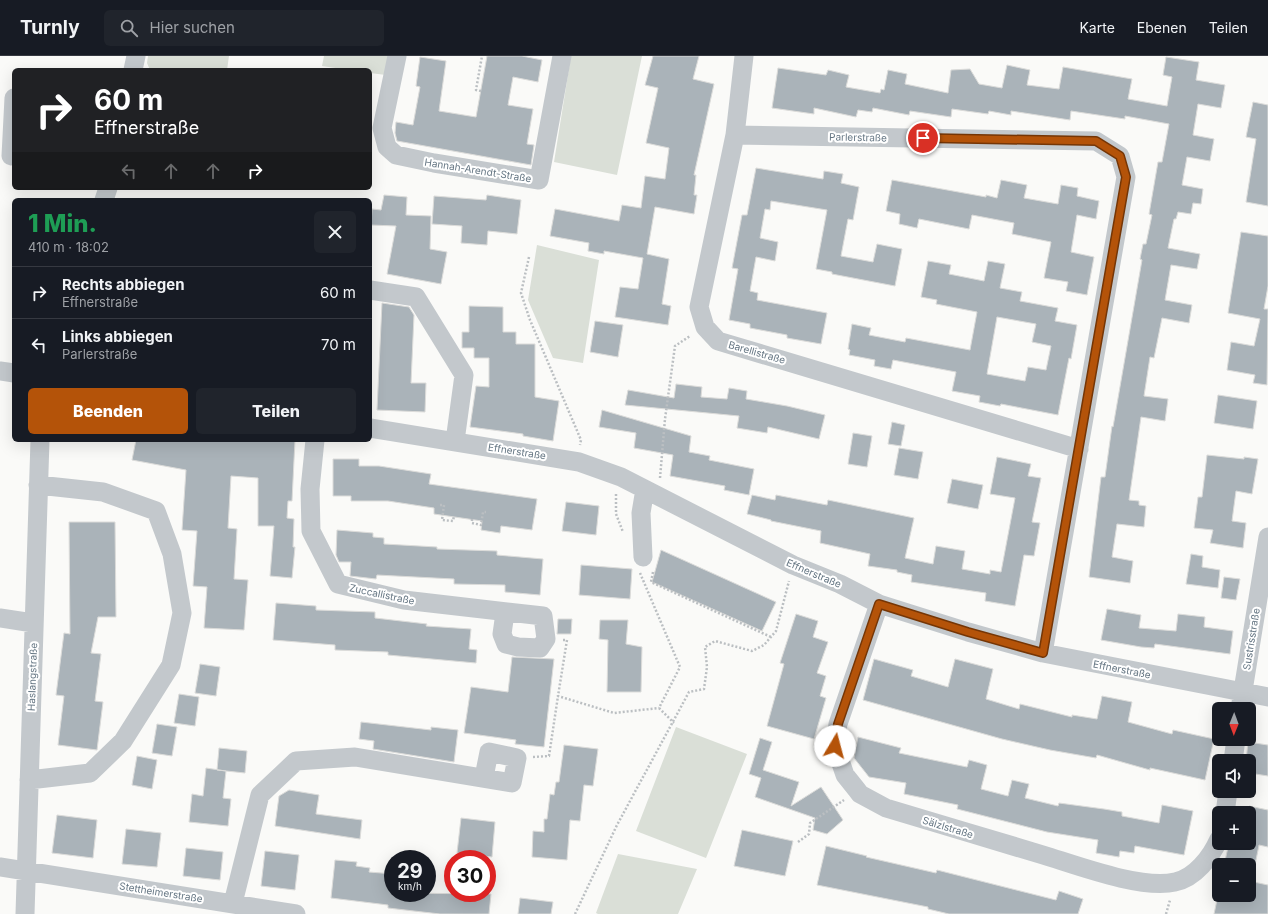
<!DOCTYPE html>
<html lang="de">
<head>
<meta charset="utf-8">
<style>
  body { margin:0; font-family:Inter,sans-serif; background:#20242c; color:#f1f3f6; height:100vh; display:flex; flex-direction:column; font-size:15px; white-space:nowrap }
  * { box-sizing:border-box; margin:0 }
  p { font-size:13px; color:#9ea1a6 }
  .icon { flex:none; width:22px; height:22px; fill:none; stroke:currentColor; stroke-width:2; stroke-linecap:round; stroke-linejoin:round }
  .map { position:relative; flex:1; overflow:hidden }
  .details { position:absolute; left:12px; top:142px; width:360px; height:244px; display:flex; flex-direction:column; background:#171b24; border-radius:6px; box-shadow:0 4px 16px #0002 }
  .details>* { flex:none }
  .banner { position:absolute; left:12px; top:12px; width:360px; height:122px; border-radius:6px; box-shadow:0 4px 16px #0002; background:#202124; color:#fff; overflow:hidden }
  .needle { width:26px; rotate:181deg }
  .tools { position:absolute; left:1212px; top:646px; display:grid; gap:8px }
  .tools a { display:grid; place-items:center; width:44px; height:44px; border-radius:6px; background:#171b24; box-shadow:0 4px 16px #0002; font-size:20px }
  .speed { position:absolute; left:384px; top:794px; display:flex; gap:8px; font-size:20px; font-weight:700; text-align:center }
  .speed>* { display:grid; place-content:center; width:52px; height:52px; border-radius:50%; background:#171b24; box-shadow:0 4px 16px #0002; line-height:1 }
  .speed small { font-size:10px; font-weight:400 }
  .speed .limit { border:6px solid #d22; background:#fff; color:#111 }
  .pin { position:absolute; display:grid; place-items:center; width:34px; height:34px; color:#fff; margin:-17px; border:2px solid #fff; border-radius:50%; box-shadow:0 1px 4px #0007 }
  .me { position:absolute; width:44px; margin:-22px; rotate:8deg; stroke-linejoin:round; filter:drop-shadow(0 0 3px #0008) }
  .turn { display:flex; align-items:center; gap:14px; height:84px; padding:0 16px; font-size:18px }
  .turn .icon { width:52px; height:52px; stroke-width:2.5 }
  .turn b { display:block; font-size:28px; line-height:34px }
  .lanes { display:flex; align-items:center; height:38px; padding:0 16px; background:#0003; justify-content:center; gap:20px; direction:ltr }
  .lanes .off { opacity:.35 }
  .round { display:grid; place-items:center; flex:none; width:42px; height:42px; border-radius:6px; background:#20242c }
  .head { display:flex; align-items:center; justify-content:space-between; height:68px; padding:0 16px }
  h1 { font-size:24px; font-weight:800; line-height:30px; color:#1e9e55 }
  .cta { display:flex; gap:8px; margin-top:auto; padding:8px 16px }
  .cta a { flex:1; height:46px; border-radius:6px; background:#b45309; color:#fff; font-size:16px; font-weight:800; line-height:46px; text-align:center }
  .cta a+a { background:#20242c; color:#f1f3f6 }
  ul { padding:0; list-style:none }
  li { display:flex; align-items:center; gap:12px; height:52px; padding:0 16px; border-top:1px solid #363941 }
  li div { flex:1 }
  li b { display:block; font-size:15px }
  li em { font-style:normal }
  header { display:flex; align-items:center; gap:24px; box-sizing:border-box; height:56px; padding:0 20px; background:#171b24; border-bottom:1px solid #363941 }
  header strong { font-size:19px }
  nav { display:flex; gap:22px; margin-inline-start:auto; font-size:14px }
  .search { width:280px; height:36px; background:#20242c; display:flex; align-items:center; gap:10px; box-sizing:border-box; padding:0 14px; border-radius:6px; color:#9ea1a6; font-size:15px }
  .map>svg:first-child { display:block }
  .green { fill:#dadfd7 }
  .building { fill:#aab3b9; stroke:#dcdcda; fill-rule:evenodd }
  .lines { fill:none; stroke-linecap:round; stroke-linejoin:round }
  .path { stroke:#bbbfc2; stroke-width:2.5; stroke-dasharray:2 2; stroke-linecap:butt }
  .minor { stroke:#c3c8cc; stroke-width:19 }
  .route-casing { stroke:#753606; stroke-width:10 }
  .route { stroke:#b45309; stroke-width:7 }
  .labels { text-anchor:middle; stroke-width:4; stroke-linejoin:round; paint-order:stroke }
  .street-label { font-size:10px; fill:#657683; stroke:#fff }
</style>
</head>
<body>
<header>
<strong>Turnly</strong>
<div class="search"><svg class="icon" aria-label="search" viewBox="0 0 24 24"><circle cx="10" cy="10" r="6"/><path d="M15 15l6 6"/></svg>Hier suchen</div>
<nav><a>Karte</a><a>Ebenen</a><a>Teilen</a></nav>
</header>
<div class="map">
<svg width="1268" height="858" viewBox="0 0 1268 858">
  <rect width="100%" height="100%" fill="#fafaf8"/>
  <!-- green -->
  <path class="green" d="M148,0H229L227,14H150L147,7Z
    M324,0H389L386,19L370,17V14H349L322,10Z
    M571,0H642L617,119L554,106Z
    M537,189L599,204L583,307L553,302L528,244Z
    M676,671L747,698L706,802L636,775Z
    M618,798L697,813L678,858H598L596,857Z"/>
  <!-- building -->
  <path class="building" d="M487,0H522L542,4L538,26L513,21L508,49L533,53L527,88L534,89L531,109L397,85L395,77L396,66L413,69L420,31L416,30L420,1L446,5L439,55L476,61Z
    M653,0H699L693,23L714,28L694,119H696L694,139H697L694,158L655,151L647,198L669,203L662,248L671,250L668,269L615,261L620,231L638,233L643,202L604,195V198L588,195L589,187L550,180L555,153L619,165L622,149L641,152L645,120L665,123L669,92L646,87L658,32L645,29Z
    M1166,1L1199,6L1196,24L1225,29L1221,52L1198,48L1193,79L1214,83L1210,105L1187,101L1182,129L1203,133L1201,148L1193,147L1191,158L1178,156L1176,163H1174L1168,192L1200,198L1197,213L1171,209L1165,244L1192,249L1189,267L1162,262L1154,302L1150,301L1144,340L1168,343L1165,365L1141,361L1129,444L1139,445V449L1146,450L1144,471L1117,468L1112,501L1133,505L1130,527L1089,521L1101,421H1105L1112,370L1113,371L1142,204L1140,203L1143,188H1146L1152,159L1149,158L1158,106H1162L1169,68L1125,60V63L1071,55L1070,64L1011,55V59L989,55L988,58L952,53L951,61L910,55L909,59L873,52L872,56L858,54L856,61L814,52V58L772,52L778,12L826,19L828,14L849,19L846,31L880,37L881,33L884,34L888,14L907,18L905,28L948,37L951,14L970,13L979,28L1002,32L1007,9L1030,14L1027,29L1059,33L1063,11L1132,23L1128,43L1167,50L1172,21L1163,19Z
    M1253,46L1268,49V150L1246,146L1256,83L1246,81Z
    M756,112L823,123L824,115L843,118L841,127L859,131L853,164L848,163L841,200L873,206L877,188L902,193L895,230L832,218V216L816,213L827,154L771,145L770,154L765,153L760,182L778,186L775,205L756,201L750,235L758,237L757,244L827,257L821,288L787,282V279L750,272V268L729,264L738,213L732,212L742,159H747Z
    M892,124L986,141V139L997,142L1001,124L1027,129L1024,142L1058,148L1061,129L1078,132L1077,140L1099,145L1096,163L1077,159L1071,196L1094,201L1087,239L1066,235L1068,226L1044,222L1051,186L1012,178L1014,167L972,159L969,173L919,163L917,172L899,168L900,158L886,155Z
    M384,139L407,141L406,159L431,160L430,193L447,196L441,228L387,218L396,170L371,169L372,153L381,154Z
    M487,139L521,144L517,178L488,175L487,189L461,187L462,170L432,168L434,140L486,144Z
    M1241,176L1268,180V230L1264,253H1268L1267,329L1253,327L1255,319L1227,314L1231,286L1254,290L1260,263L1228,257Z
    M928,205L951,209L949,218L984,225L988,205L1005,208L1000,232L1022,236L1020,245L1058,252L1055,265L1077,269L1071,303L1069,302L1058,359L1001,348L1000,350L979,346L980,340L952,335L956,316L893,304L891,313L874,310L875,304L849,299L850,294L848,293L852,268L871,272L869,279L905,286L906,282L970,294L977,256L936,248L937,244L921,241ZM997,261L1036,268L1032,286L1051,290L1046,314L1028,311L1025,325L987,318Z
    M382,247L409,251L414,259L411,327H426L425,356L377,354Z
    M469,250L503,251V276H516V288H535V341L559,345L553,385L523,380V378L470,371L476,330L489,331V302H474V292H462V276H469Z
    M595,265L623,269L618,301L590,296Z
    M676,328L702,331L701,341L727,343L729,332L747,335L746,343L787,350L825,359L819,383L768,371L767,377L737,372L739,360L625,349L628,334L674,342Z
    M1218,339L1257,345L1253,373L1214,367Z
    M602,354L691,380L689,396L710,400L709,404L754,413L749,439L724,434L725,430L670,420L673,399L634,392L636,377L599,371Z
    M892,366L905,369L901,390L888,388Z
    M853,377L872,380L867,411L848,408Z
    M136,384H295L292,445H288L287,462L294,463L293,491H295L292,522L270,520L274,470H258V422L231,420L228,472L237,473L234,523L248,524L244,574L204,572L207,531L193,530L197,475L182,474L186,414L132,404Z
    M899,392L923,396L918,423L894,419Z
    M1207,399L1244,403V401L1258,403L1252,438L1236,435L1232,465L1246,467L1243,492L1210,487L1213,474L1194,472L1198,441H1202Z
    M997,401L1031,408L1028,420L1041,422L1032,466L1040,467L1034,500L1024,499L1015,550L985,545L986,537L911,526L912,519L897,516V514L868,510L870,498L820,487L821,475L771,465V464L747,458L752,439L775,444L776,439L827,449L828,444L914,462L905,502L933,508L936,490L965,495L962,513L990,518V514L1001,516L1015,442L990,438Z
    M333,403H359V410H379L431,418L429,428L537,443L532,474L501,470L500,477L481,474L482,465L434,458V452L388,445H351V440H333Z
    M952,423L983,429L978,453L947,447Z
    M566,446L599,450L596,479L562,475Z
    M69,466H115L116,561H98L91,597L101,598L95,645L103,646L97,694L58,689L64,640L56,639L64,577L70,578Z
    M337,474L373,477V481L384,482V488L437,491V493L497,495V499L543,503L540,539L505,536V529L454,528V523L377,519L376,523L350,520L351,506H339L336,499Z
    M661,494L776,546L762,575L652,526Z
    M1191,498L1203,500L1202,511L1220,514L1218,532L1186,528Z
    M581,509L632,513L630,543L579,539Z
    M1224,521L1240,523L1236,544L1221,542Z
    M276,547L316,550V554L375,556V562L427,568L426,570L471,573L469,593L477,594L476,607L388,599V596L335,594V589L273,584Z
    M1107,553L1141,559L1139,572L1176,575L1178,558L1205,561L1204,571L1233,575L1230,598L1155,588L1154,592L1141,591L1101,584Z
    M796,558L818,565L813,581L828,586L817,617L826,620L820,640L826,642L814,683L767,670L784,608L780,607Z
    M558,563H572L571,578H557Z
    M600,564H628L626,588L642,591L641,636H607L608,584L599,583Z
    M512,601L554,603L544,691L515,688L516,684L464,677L471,631L508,636Z
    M874,603L913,614L911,620L948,631L955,603L993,613L986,643L1019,653L1020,648L1072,661V659L1097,663L1102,640L1132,646L1128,666L1172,678L1173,674L1214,683L1205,724L1150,712V714L1097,699L1096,702L1050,694L1002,683L863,644Z
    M200,608L220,611L216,640L195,637Z
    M179,638L199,641L195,670L174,667Z
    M361,666L431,674V671L458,674L454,706L373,693L374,685L359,683Z
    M157,668L177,671L172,700L152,697Z
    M858,681L901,692L899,697L967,711L969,704L987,709L981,733L1008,740L1012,724L1029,728L1025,742L1058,750L1059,747L1104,753L1122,756V760L1159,767L1162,749L1193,755L1184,799L1135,790L1134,797L1120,795L1119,801L1096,797L1098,784L1047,776L957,753L958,749L904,738L906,727L869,721L854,702Z
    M760,682L772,686L763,714L799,726L791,750L821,731L843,764L827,778L813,774L815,762L755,741L761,722L749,718Z
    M1248,686L1268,689V720L1249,717V705H1246Z
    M564,689L598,693L593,730L584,729L580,765L570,764L567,804L532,801L533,775L544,776V763H547L550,738L554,739L556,726H559Z
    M219,692L247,695L245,717L217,714Z
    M137,700L157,704L152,733L132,729Z
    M206,712L226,715L223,742L231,743L228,770L189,766L192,738L203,740Z
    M289,734L319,739L316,758L362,764L360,783L275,770L279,740Z
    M1249,750L1268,754V791L1259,789L1255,809H1224L1229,787H1249Z
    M57,759L97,764L93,802L52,797Z
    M461,762L495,766L492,801L457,797Z
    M126,773L161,777L157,811L122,808Z
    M742,774L793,785L785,820L734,810Z
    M826,790L867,800L866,801L936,817L937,814L1056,844L1059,835L1083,843L1078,858H949L928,853V851L817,829Z
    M186,792L223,796L220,824L183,820Z
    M265,795L299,799L295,834L261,830Z
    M335,804L357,806L356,810L370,812L369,816L393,818V837L491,838L489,858H440L388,852V849L331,842Z
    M1249,825L1268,829V858H1214L1218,839H1249Z
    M520,842L553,846L551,858H518Z"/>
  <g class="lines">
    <!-- path -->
    <path class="path" d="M481,35L476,34L482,0
      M529,201L521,237L530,264L581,384L580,389
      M660,422L665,363L675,290L690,280
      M616,438V458L623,476
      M440,449H444L442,464L453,465L454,460
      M472,463V467L481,469L483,456H486
      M653,516L651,526L771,581
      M640,517L680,611L659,652
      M563,584H567L558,640L614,657L659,652
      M659,652L674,667
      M533,701L549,700L558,640
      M798,786L809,778L810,767L844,744
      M575,858L617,769L689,636L704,633L707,611L705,591L715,585L752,595L764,589L776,575L789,525
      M1166,858L1170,844"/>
    <!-- minor -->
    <path class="minor" d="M397,0L382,72L387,91L396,99L434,107L539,124L562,0
      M744,0L735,79L699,251L705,271L718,285L1079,393
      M133,14L136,0
      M735,79L1096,85L1120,100L1126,121L1043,597
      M11,100L14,42
      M104,144L108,132
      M370,234L416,241L464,319L455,385
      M0,315L14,317
      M370,372L579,406L621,421L793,509L840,528L879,548L968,576L1043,597L1268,641
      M315,384L310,433L311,475L338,528L404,544L543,560L546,583L540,592L518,591L506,588L502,578L505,557
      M643,501L641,457L645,433
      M879,548L838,668L835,690L845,719L857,734L860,738L886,752C938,768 991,783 1043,799C1076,809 1142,834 1175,826C1195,822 1211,801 1219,783
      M0,562L33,567
      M1240,653L1268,481
      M1233,705L1236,683
      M29,724L90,717L123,685L171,609L182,557L172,498L156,455L103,436L38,429
      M1225,757L1228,735
      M0,811L296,858
      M233,847L260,739L296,705L355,701L512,727L517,702L489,696L484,721
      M25,858L40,384"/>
  </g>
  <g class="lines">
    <!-- route casing -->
    <g class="route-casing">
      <path id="route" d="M835,690L838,668L879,548L968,576L1043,597L1126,121L1120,100L1096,85L923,82"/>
    </g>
    <!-- route -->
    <use href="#route" class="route"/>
  </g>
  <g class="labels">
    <!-- street labels -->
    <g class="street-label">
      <text transform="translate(858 81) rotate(1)" y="4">Parlerstraße</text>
      <text transform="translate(478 114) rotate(9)" y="4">Hannah-Arendt-Straße</text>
      <text transform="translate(757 296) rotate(16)" y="4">Barellistraße</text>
      <text transform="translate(517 395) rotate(9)" y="4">Effnerstraße</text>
      <text transform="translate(814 517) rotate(23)" y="4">Effnerstraße</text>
      <text transform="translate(382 538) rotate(12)" y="4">Zuccallistraße</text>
      <text transform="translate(1251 583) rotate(-81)" y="4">Sustrisstraße</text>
      <text transform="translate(1122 613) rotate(11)" y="4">Effnerstraße</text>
      <text transform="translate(32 621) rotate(-88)" y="4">Haslangstraße</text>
      <text transform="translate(948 771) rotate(17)" y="4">Sälzlstraße</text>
      <text transform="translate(161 836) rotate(9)" y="4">Stettheimerstraße</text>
    </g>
  </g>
</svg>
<div class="tools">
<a><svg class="needle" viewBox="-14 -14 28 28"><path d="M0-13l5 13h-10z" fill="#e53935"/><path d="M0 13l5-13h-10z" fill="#9ea1a6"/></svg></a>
<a><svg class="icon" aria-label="sound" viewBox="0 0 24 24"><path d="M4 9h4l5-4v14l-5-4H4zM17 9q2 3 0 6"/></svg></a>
<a>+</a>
<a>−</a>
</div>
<div class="speed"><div>29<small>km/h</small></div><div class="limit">30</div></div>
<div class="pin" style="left:923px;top:82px;background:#d93025"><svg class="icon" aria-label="arrive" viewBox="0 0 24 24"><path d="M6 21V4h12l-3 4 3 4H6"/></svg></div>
<svg class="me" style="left:835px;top:690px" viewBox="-20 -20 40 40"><circle r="19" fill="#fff"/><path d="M0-13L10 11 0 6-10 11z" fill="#b45309"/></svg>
<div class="banner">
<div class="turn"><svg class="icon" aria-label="right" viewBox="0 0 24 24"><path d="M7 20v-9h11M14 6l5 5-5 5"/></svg><div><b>60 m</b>Effnerstraße</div></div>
<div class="lanes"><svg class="icon off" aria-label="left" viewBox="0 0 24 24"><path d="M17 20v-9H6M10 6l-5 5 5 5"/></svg><svg class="icon off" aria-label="ahead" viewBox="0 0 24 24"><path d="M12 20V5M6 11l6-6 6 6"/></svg><svg class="icon off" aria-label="ahead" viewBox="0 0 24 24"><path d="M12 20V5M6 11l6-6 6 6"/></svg><svg class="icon" aria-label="right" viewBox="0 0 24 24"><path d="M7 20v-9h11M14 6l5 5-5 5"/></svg></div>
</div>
<section class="details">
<div class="head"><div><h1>1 Min.</h1><p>410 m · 18:02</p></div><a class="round"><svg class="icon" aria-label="close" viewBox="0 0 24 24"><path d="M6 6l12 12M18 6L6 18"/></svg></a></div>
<ul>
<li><svg class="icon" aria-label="right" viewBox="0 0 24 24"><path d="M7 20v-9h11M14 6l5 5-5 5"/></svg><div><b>Rechts abbiegen</b><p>Effnerstraße</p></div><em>60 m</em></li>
<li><svg class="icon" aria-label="left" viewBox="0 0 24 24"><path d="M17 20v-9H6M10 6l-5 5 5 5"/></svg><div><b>Links abbiegen</b><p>Parlerstraße</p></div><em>70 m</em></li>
</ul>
<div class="cta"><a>Beenden</a><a>Teilen</a></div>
</section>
</div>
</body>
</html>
